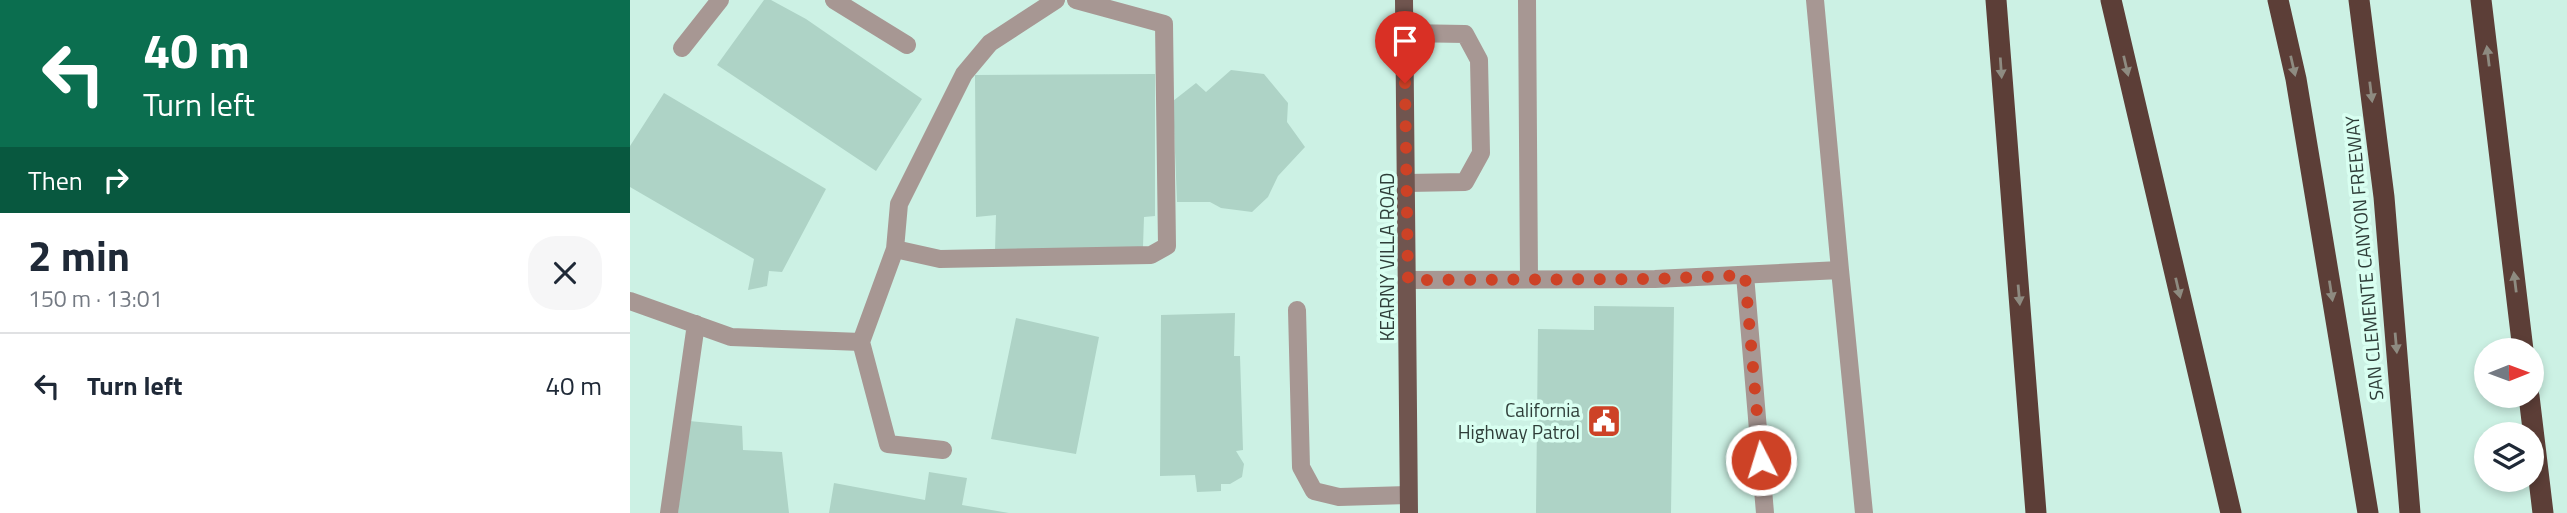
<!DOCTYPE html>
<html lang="en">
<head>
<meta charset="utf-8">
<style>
  body { margin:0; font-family:"Titillium Web",sans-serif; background:#f6f6f7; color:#1f2937; height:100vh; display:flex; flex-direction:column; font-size:26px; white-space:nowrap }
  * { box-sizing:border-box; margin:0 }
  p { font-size:23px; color:#747a83 }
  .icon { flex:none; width:38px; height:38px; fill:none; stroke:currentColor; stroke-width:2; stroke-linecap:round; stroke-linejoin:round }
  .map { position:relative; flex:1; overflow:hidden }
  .side { display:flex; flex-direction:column; background:#fff; width:630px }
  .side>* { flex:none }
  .guide { background:#0b6e4f; color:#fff; overflow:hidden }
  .needle { width:46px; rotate:89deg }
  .tools { position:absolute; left:1844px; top:338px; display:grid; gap:14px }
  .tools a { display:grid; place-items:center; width:70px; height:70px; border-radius:50%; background:#fff; box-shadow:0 4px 10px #0003; font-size:35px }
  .pin { position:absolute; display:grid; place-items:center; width:60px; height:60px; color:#fff; margin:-72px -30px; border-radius:50% 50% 50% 0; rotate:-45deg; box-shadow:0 0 7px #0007 }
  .pin .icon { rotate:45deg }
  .me { position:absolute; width:77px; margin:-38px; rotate:355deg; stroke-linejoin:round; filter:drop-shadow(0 0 5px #0008) }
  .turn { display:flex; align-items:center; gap:24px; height:147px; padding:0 28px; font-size:32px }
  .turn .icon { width:91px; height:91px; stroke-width:2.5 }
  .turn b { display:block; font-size:49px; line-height:60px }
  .then { display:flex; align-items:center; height:66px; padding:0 28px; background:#0003; gap:14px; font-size:26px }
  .round { display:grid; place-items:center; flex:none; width:74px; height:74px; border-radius:28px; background:#f6f6f7 }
  .headline { display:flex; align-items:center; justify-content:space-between; height:119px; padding:0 28px }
  h1 { font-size:42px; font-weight:700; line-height:52px }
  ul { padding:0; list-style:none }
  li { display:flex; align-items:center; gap:21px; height:105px; padding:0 28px; border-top:2px solid #e0e1e3 }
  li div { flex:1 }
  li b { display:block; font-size:26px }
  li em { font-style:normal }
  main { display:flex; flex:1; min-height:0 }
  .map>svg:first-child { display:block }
  .building { fill:#aed3c6 }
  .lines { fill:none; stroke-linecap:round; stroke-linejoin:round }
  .minor { stroke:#a79793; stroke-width:18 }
  .major { stroke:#70554f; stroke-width:18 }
  .highway { stroke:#5c3e37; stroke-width:21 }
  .oneway { fill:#8e8b81 }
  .route { stroke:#cd4226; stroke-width:12; stroke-dasharray:0 21.6 }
  .labels { text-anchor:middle; stroke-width:7; stroke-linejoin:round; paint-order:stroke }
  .street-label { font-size:19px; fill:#2f3e39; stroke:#d9fff1 }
  .poi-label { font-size:19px; fill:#2f3e39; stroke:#d9fff1; text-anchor:end }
</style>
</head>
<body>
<main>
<section class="side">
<div class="guide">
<div class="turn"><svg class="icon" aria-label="left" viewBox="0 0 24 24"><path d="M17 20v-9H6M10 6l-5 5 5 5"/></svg><div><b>40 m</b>Turn left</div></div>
<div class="then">Then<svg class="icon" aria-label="right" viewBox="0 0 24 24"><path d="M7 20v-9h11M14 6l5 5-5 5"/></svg></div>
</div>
<div class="headline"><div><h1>2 min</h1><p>150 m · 13:01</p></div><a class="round"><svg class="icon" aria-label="close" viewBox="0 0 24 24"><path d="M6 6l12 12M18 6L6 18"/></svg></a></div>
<ul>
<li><svg class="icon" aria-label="left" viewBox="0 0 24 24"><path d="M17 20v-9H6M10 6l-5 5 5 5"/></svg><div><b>Turn left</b></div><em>40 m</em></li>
</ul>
</section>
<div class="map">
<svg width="1937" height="513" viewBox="0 0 1937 513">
  <rect width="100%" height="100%" fill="#ccf1e4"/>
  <!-- building -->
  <path class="building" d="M134,0H141L176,19L292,99L246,171L87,65Z
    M601,70L634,74L658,103L657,122L675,147L648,176L638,197L622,212L591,208L580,202H547L543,101L566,83L576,92Z
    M525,74V216L514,217L513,247L365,251L366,215L346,217L345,75Z
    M34,93L196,189L152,272L139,271L137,286L118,290L124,259L0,187V146Z
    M964,306L1044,307L1041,513H906L908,329L964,330Z
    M605,313L604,356H610L613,450L606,451L614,464L612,477L600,484H591V491L567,492L565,475L530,476L531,315Z
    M386,318L469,337L446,454L361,439Z
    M59,421L112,426L113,450L152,452L159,513H48Z
    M299,472L337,478L332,505L379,513H199L204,483L295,500Z"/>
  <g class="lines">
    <!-- minor -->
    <path class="minor" d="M204,0L277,45
      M897,0L899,279
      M774,33L835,34L849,60L851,153L835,182L777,183
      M52,48L90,0
      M265,249L310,259L521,255L537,246L534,24L446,0
      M1210,270L1234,513
      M1115,275L1135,513
      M778,280L1025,279L1210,270L1185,0
      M0,301L101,337L231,342
      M667,310L671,467L684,491L709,497L778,495
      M313,450L258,444L231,342L265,249L269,204L334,74L360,43L426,0
      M39,513L66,324"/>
    <!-- major -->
    <path class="major" d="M774,0L779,513"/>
    <!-- highway -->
    <path class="highway" d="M1366,0L1406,513
      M1481,0L1601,513
      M1648,0L1666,79L1738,513
      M1729,0L1754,197L1780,513
      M1851,0L1893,350
      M1899,396L1913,513"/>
  </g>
  <!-- one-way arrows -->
  <defs><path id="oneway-solid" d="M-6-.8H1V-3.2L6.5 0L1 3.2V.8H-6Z" transform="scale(1.75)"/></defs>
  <g class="oneway">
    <use href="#oneway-solid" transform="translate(1858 56) rotate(-97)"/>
    <use href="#oneway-solid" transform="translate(1496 66) rotate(77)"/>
    <use href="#oneway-solid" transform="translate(1663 66) rotate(77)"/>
    <use href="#oneway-solid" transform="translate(1371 68) rotate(86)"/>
    <use href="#oneway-solid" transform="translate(1741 92) rotate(83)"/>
    <use href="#oneway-solid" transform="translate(1885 282) rotate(-97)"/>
    <use href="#oneway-solid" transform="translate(1548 288) rotate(77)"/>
    <use href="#oneway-solid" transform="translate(1701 291) rotate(81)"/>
    <use href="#oneway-solid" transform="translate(1389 295) rotate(85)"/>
    <use href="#oneway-solid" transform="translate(1766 343) rotate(85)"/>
  </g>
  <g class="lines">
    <!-- route -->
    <path class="route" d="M775,83L778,280L1025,279L1115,275L1131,460"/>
  </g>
  <!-- icons -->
  <defs>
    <g id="civic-square" transform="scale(1.75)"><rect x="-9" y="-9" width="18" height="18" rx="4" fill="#cd4226" stroke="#d9fff1"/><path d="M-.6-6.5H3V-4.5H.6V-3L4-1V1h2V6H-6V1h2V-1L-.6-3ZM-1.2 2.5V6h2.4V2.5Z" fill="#fff"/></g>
  </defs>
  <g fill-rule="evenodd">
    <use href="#civic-square" x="974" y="421"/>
  </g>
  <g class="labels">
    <!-- street labels -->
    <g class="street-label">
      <text transform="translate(757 257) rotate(-90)" y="7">KEARNY VILLA ROAD</text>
      <text transform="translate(1734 258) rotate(-95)" y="7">SAN CLEMENTE CANYON FREEWAY</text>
    </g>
    <!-- poi labels -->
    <g class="poi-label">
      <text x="950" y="417">California<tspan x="950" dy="22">Highway Patrol</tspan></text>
    </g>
  </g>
</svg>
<div class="tools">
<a><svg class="needle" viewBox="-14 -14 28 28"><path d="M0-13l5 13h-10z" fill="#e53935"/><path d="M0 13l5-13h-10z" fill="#747a83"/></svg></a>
<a><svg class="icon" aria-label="layers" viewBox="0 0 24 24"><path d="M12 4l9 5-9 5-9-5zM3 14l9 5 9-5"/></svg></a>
</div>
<div class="pin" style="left:775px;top:83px;background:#d93025"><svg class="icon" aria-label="arrive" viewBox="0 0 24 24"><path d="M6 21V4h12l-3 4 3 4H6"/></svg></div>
<svg class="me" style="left:1131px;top:460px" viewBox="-20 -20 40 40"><circle r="17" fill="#cd4226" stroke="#fff" stroke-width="3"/><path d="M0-11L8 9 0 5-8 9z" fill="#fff"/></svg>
</div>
</main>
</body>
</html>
